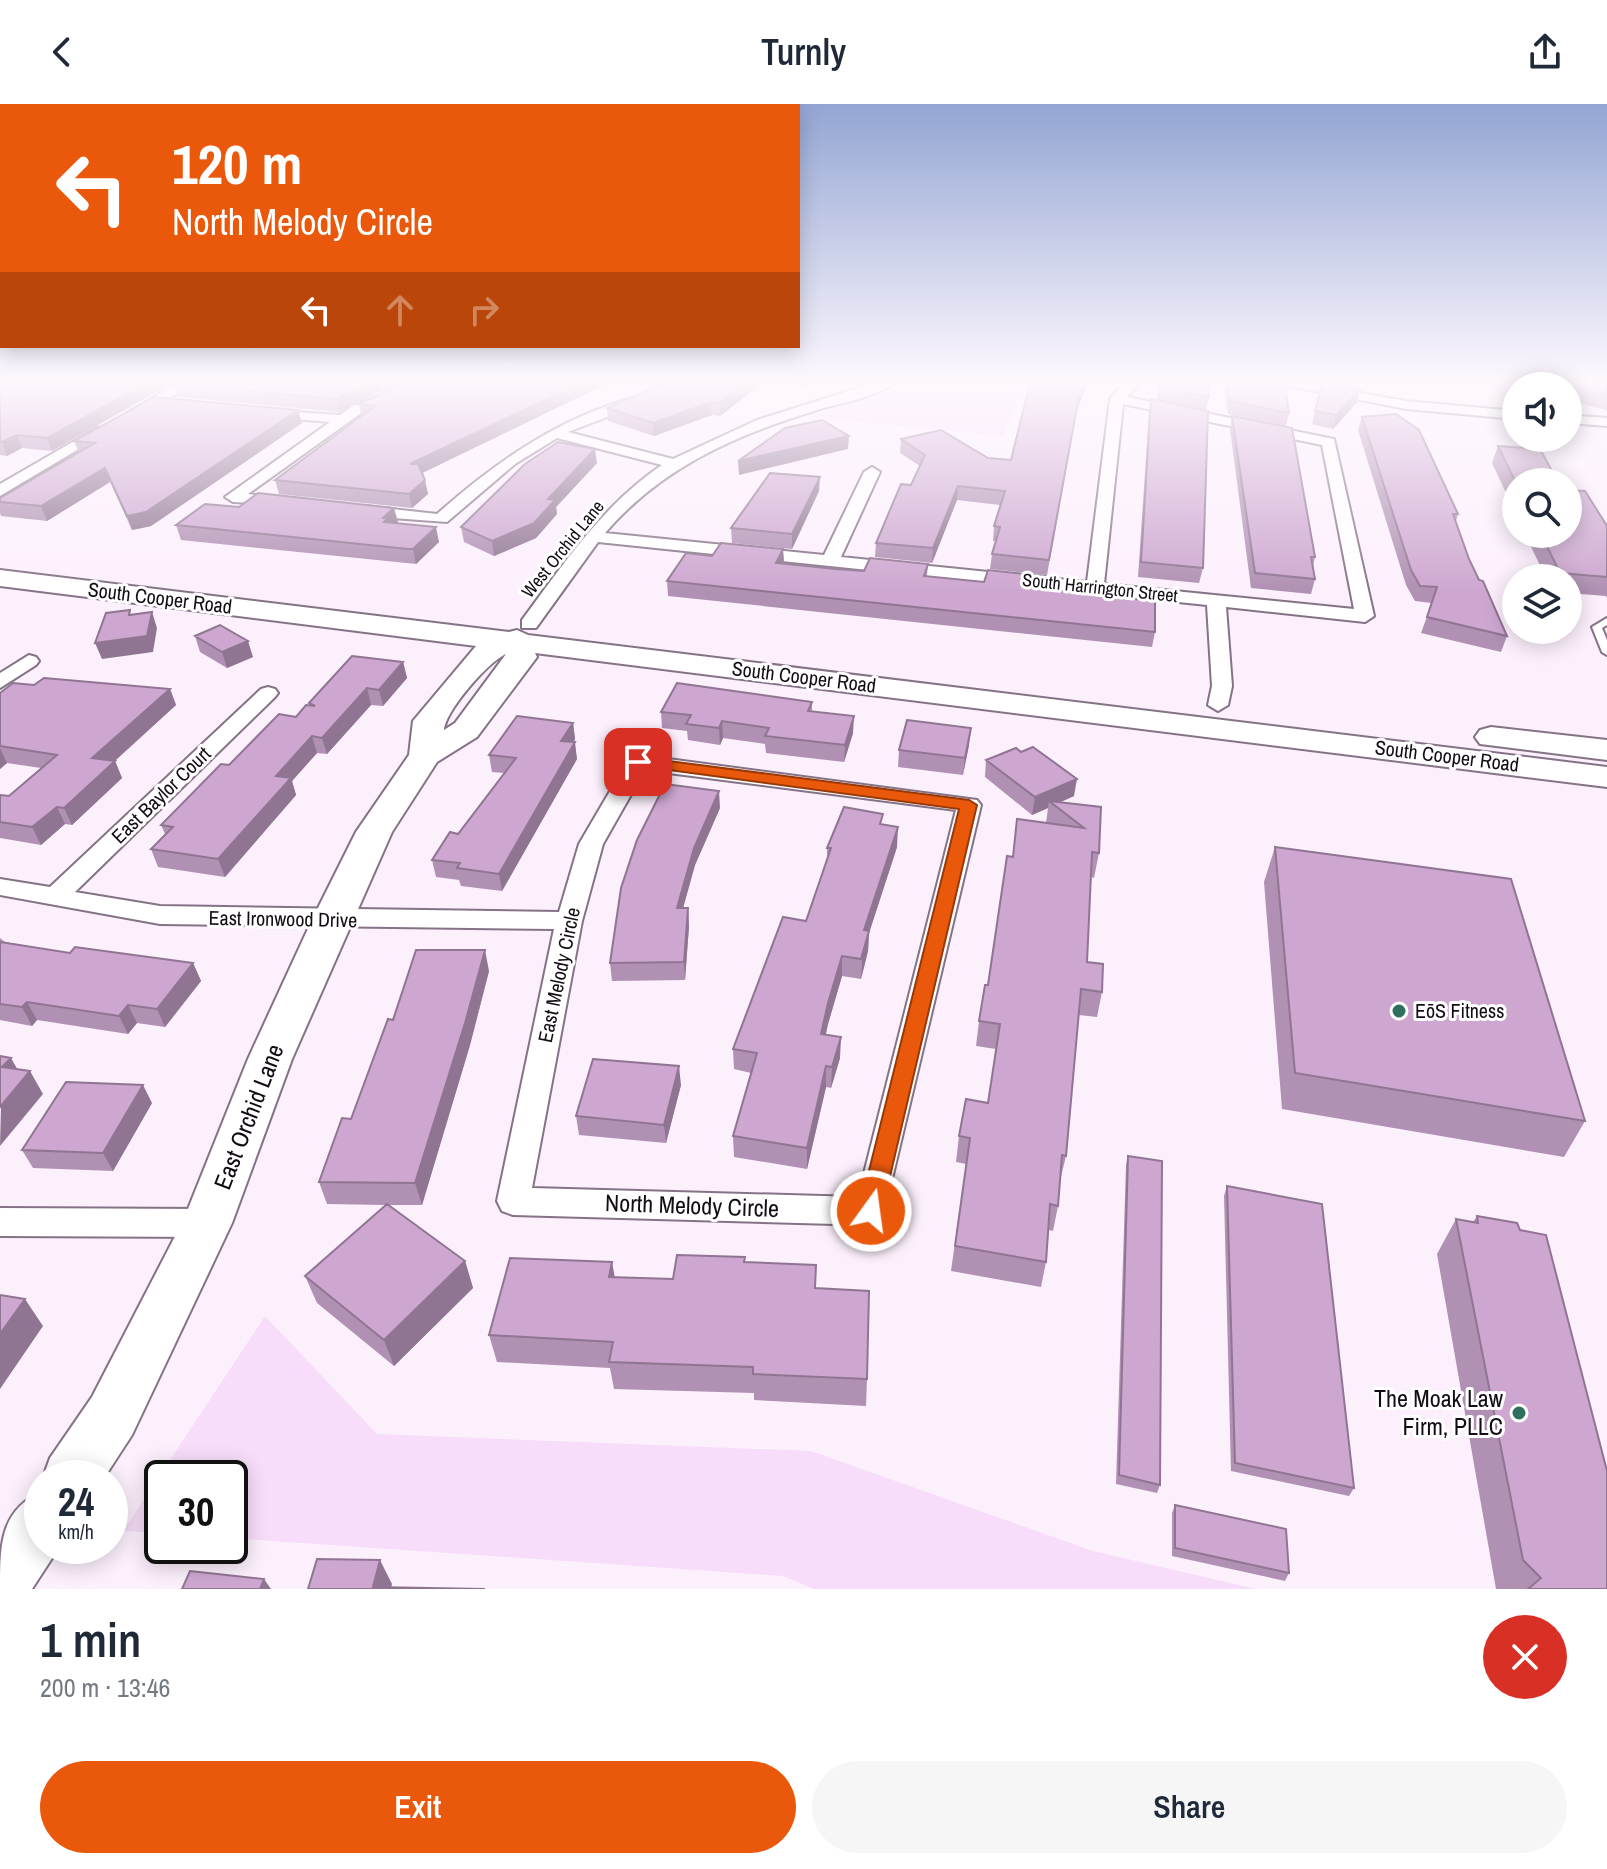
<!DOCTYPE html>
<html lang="en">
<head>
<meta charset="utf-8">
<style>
  body { margin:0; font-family:"Archivo Narrow",sans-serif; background:#f6f6f7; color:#1f2937; height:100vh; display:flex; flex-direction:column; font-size:30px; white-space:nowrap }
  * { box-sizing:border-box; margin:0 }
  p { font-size:26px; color:#747a83 }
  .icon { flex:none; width:44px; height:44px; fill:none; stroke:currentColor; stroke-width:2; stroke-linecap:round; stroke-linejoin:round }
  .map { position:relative; height:1485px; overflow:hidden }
  .drawer { display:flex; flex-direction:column; background:#fff; flex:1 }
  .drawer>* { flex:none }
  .guide { position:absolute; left:0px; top:0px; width:800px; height:244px; box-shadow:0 4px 20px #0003; background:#ea580c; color:#fff; overflow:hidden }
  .buttons { position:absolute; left:1502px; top:268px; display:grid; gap:16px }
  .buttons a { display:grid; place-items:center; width:80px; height:80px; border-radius:50%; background:#fff; box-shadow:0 4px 20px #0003; font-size:40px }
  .speed { position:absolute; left:24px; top:1356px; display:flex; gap:16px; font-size:40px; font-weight:700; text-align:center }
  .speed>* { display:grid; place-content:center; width:104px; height:104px; border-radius:50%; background:#fff; box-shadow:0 4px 20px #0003; line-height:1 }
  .speed small { font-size:20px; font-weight:400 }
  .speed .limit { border:4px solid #111; border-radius:12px; background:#fff; color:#111 }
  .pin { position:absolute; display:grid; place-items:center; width:68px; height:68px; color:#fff; margin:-34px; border-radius:16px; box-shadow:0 4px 12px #0006 }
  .me { position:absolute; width:88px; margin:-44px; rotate:14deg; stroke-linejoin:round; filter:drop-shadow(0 0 6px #0008) }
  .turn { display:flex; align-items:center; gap:28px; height:168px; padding:0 40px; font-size:36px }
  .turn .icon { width:104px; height:104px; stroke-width:2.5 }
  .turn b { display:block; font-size:56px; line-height:68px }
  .lanes { display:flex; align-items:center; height:76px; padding:0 40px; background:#0003; justify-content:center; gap:40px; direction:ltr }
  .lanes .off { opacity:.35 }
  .round { display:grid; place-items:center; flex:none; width:84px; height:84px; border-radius:42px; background:#f6f6f7 }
  .headline { display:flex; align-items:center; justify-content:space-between; height:136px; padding:0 40px }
  h1 { font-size:48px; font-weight:600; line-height:60px }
  .cta { display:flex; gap:16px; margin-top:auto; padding:16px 40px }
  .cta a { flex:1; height:92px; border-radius:48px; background:#ea580c; color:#fff; font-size:32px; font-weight:600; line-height:92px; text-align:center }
  .cta a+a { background:#f6f6f7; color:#1f2937 }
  header { display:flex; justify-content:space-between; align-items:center; height:104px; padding:0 40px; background:#fff; font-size:36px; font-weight:600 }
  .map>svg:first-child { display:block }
  .green { fill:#f7ddf9 }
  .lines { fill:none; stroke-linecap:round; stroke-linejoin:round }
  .lane-casing { stroke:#857286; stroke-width:4 }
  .street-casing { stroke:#857286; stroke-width:4 }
  .secondary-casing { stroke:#857286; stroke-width:4 }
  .lane { fill:#fff; fill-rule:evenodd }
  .street { fill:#fff; fill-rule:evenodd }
  .secondary { fill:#fff; fill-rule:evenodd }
  .wall { fill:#b090b3 }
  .shaded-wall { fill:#907592 }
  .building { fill:#cda7d0; stroke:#907592; stroke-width:2 }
  .route { fill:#ea580c; stroke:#983908; stroke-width:2 }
  .poi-dot { fill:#2e6f5e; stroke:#fff; stroke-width:3 }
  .labels { text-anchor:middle; stroke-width:6; stroke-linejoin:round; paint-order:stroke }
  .far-street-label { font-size:18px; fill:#130c14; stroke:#fff }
  .street-label { font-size:20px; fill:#130c14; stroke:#fff }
  .poi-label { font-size:20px; fill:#130c14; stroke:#fff; text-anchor:start }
  .near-street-label { font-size:24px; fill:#130c14; stroke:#fff }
  .near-poi-label { font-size:24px; fill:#130c14; stroke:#fff; text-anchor:end }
</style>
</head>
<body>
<header><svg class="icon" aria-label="back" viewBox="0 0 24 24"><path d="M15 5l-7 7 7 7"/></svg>Turnly<svg class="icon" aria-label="share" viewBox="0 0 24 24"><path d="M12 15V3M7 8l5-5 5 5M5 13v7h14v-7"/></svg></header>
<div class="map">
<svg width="1607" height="1485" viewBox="0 0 1607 1485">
  <rect width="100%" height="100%" fill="#fcf0fd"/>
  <!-- green -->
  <path class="green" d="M908,279H1027L1003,332L810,313Z
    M265,1212L377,1330L811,1347L1093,1447L1256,1485H814L783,1472L230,1434V1374H162V1429L123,1427Z"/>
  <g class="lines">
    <!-- lane casing -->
    <g class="lane-casing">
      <path id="lane" d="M1607,514V521L1602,524L1607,536V551L1602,548L1592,523Z"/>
    </g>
    <!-- street casing -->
    <g class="street-casing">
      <path id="street" d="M178,279H195L139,312L127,309Z
        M410,279H429L364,307L248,390L286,395V401L233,398L225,393L330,318L270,313L263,309L265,306L340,311L354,301Z
        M874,279H895C875,294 838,299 814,307C733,332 661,364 605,429L824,451L864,368L872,363L880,368L841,453L1087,478L1110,295L1124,279H1139L1127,293L1334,335L1374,512L1365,518L1226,503L1232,582L1228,601L1218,607L1208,601L1212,582L1207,501L598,438L536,524H522V516C564,459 603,401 662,361L557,334L515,360L447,418L365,412L357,407L365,402L437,410C498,356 560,313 639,292L646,296L644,299L568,328L673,355L757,316ZM1123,300L1322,341L1354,505L1104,480Z
        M1274,279H1305L1406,297L1516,307V315L1406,305Z
        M1524,279H1538L1539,282H1525Z
        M1568,311L1607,314V322L1568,319Z
        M97,324L109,327L0,392V380Z
        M29,551L36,553L39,557L36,561L0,584V569Z
        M268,583L275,585L278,589L275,593L75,788L160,802L559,808L579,740L627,658L638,651L977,696L981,701L882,1117L871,1121L513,1111L502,1107L497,1097L554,825L160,820L0,791V775L50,783L261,585ZM645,666L956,706L858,1093L532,1084L582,817L603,740Z
        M0,1104L207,1105L219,1109L223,1119L219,1129L207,1133L0,1132Z"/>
    </g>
    <!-- secondary casing -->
    <g class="secondary-casing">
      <path id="secondary" d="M0,466L509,528L517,526L528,531L1607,663V683L535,549L537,553L477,633L437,658L392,728L292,955L232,1119L132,1331L104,1374L42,1376L50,1354L92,1293L184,1115L248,955L312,816L356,728L409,651L413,617L476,542L0,482ZM506,550L455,619L444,626C446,606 488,558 506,550Z
        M1491,623L1607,636V656L1480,640L1475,633L1480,626Z
        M42,1387V1442H60L32,1485H0C0,1440 0,1407 42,1387Z"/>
    </g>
    <!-- lane -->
    <use href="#lane" class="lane"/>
    <!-- street -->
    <use href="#street" class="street"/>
    <!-- secondary -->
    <use href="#secondary" class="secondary"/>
  </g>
  <!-- wall -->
  <path class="wall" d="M0,279H172L52,347L22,344L7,352L0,351Z
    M608,279L422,369L428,390L412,404L279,390L275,376L361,312L359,300L398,282L382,286L339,308L178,293L174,280Z
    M657,279H763L720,312L712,311L654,332L608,317L607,304L657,283Z
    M791,279H817L802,284Z
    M1030,279H1092L1085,286L1077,305L1047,471L990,465L992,450L996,437H993L994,422L1000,401L957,396L932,459L875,453L876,439L911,381L920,362L900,349L901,335L988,354L1011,356Z
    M1225,279H1272L1289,309L1286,322L1228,310L1224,283Z
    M1322,279L1357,298L1333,325L1312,320Z
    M1563,279H1607V307L1606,306L1576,298L1568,287V282H1565Z
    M1159,283L1209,293L1206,306L1157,296Z
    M1151,295L1203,464L1199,479L1138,473L1149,308Z
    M298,306L302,319L151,422L132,426L110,378L47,417L1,412L0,409V394L79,349L74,337Z
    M1232,312L1315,453L1313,462L1315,475L1311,490L1251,484L1230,325Z
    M1362,313L1458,410L1456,417L1469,455L1507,532L1501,548L1421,529L1432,499L1415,497L1406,481L1358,326Z
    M1498,342L1516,378V410L1492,359Z
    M597,359L556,403L557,410L536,434L494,452L464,438L461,423Z
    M819,387L792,445L732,439L731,424Z
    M398,418L396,419L439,438L416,460L181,436L176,421Z
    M1607,422V494L1606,492L1568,489V474H1546L1525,430H1568Z
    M783,445L784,460L836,465L864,467L928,460L927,472L984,478L1045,472L1043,485L1155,528L1152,543L668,492L667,477L712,452Z
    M195,532L253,553L227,564L200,548Z
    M403,558L407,574L383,602L371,601L327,650L317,649L292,677L296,691L225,773L158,763L151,745L165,730L161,721L229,661L296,613L310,602L309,599Z
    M34,581L170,585L176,601L115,657L122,674L72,721L65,720L41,741L0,734V691L9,692L41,664L7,659L0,665V589Z
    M812,598V607L853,629L844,658L766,649L765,640L723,634L720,641L688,636L687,627L662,624L661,608Z
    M573,619L575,635L573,638L577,655L502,787L461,782L459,776L436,773L432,756L458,730L504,669L492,668L489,651Z
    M969,641L963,671L898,663L899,646Z
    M986,656L1074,692L1060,698L1101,703L1099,749L1094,774L1091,773L1087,858L1102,888L1097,913L1079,911L1066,1052L1060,1077L1058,1102L1053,1127L1049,1126L1046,1158L1041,1183L951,1167L966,1060L956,1058L959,1032L988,999L996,945L976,942L979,917L988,881L1012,753L1046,719L1048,704L1032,711L985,673Z
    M720,704L695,761L683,804H688L689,822L685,876L612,877L610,859Z
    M883,720L897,743L869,829L868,847L861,875L842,872L828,920L826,930L840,954L831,984L826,983L807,1065L734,1053L733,1032L751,969L734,965L733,945L806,817L827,756V744Z
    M1275,743L1585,1017L1564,1053L1282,1005L1264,778Z
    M0,834L5,838L70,849L193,859L201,877L165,923L137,919L128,930L37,916L32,922L0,916Z
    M489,867L470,941L422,1101H388L465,1157L473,1184L394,1262L317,1199L305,1172L386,1101L327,1100L319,1078L351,1015L393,916Z
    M681,981L666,1039L579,1031L576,1012Z
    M152,999L113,1067L33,1064L22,1046Z
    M1128,1052L1160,1381L1157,1389L1116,1380L1126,1061Z
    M1227,1082L1354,1384L1349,1392L1231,1367L1224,1092Z
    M1477,1112L1607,1485H1496L1437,1150L1456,1115L1473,1118Z
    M745,1158L816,1184L867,1275L866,1302L754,1296V1289L614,1285L610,1264L497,1258L489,1231L615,1173L673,1175Z
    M1175,1401L1289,1469L1285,1477L1172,1452V1409Z"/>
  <!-- shaded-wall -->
  <path class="shaded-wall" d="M146,279H172L52,347L47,334Z
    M367,279H413L382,286L339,308L336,295Z
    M580,279H608L412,374L410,360Z
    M746,279H763L720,312L719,299Z
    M802,279H817L802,284Z
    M1085,279H1092L1085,286L1077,305L1047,471L1079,292Z
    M1360,286L1357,298L1333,325L1336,311Z
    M711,298L712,311L654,332L653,319Z
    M298,306L302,319L151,422L132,426L127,412Z
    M17,331L22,344L7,352L2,338Z
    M849,332L848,345L739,371L738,357Z
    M595,345L597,359L556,403L557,410L536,434L494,452L492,437L548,395Z
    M105,364L110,378L47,417L41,402Z
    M820,373L819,387L792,445V430Z
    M425,376L428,390L412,404L409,390Z
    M958,382L957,396L932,459L933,444Z
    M394,404L398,418L389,426L383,414Z
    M436,423L439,438L416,460L413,445Z
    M783,445L784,460L776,459Z
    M152,508L157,524L153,548L102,555L95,539Z
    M248,537L253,553L227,564L222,548Z
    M403,558L407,574L383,602L379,586Z
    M367,584L371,601L327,650L322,634Z
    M170,585L176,601L99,671L92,654Z
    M854,612L853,629L844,658L845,641Z
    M722,617L723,634L720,641L719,624Z
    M573,619L575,635L564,654L561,637Z
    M971,624L969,641L963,671L965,654Z
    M312,632L317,649L292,677L296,691L225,773L218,755L276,672Z
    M575,638L577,655L502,787L499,770Z
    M0,644L7,659L0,665Z
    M115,657L122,674L72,721L64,704Z
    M1077,675L1074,692L1054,701L1049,697L1048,704L1032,711L1035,693Z
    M719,687L720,704L695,761L678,822L677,804L694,744Z
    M57,703L65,720L41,741L32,723Z
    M898,723L897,743L869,829L868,847L861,875L864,826Z
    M688,804L689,822L685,876L684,858Z
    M485,846L489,867L470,941L422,1101L415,1079Z
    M842,852V872L828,920L821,950V930L828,899Z
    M193,859L201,877L165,923L157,905Z
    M27,898L37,916L32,922L22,903Z
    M128,901L137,919L128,930L119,912Z
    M841,933L840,954L831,984L832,963Z
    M11,954L23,975L30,967L43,990L0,1042L2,963Z
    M679,962L681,981L666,1039L664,1021Z
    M826,962V983L807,1065V1044Z
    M143,981L152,999L113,1067L103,1049Z
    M465,1157L473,1184L394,1262L384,1236Z
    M612,1158L617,1185L609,1173Z
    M25,1195L43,1222L0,1285V1230Z
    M380,1456L392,1480L391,1485L373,1483Z
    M264,1475L271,1485H260Z"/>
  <!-- building -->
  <path class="building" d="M0,279H146L47,334L17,331L2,338H0Z
    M176,279H367L336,295L174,280Z
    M405,279H580L410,360H418L425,376L409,390L275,376L375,302L359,300Z
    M665,279H746L719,299L711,298L653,319L607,304Z
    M1030,279H1085L1079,292L1049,456L992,450L1000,423L994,422L1005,387L958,382L933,444L876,439L901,380L911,381L925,351L901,335L941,326L988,354L1011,356Z
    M1164,279H1209V293L1159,283Z
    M1228,279H1272L1285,282L1289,309L1230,297Z
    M1322,279H1327L1360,286L1336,311L1315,307Z
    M1576,279H1607V292L1580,285Z
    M154,293L298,306L146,408L127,412L105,364L41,402L0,398V394L95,339L74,337Z
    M1151,295L1208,307L1203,464L1141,458Z
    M1396,310L1419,326L1458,410H1453L1469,455L1479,476L1483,477L1507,532L1427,513L1437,483L1420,482L1411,466L1362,313Z
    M1232,312L1292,324L1315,453H1311L1315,475L1255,469Z
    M822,316L849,332L738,357L785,324Z
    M558,338L595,345L548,395L555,396L534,419L492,437L461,423L525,360Z
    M1498,342L1540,345L1558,378H1516V379Z
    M770,369L820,373L792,430L731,424Z
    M1568,386L1585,387L1607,422V473L1560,469L1541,430H1568Z
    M258,389L394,404L383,414L387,415L384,418L436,423L413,445H408L176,421L205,400L239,403Z
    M721,439L783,445L776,459L836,465L864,467L870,454L928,460L924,472L984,478L988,466L1045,472L1042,485L1155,497V528L667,477L686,449L712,452Z
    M130,506L129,511L152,508L147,532L95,539L106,509Z
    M220,521L248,537L222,548L195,532Z
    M352,552L403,558L379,586L367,584L322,634L312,632L276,672L291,674L218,755L151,745L173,723L161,721L221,660L229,661L279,610L296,613L306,601L315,602L309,599Z
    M44,574L170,585L92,654L115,657L64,704L57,703L32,723L0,718V691L9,692L57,651L0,642V589L13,579L34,581Z
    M677,579L812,598L808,607L854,612L845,641L765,632L769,624L722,617L719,624L686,620L691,611L661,608Z
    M517,612L573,619L561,637L575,638L499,770L457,764L460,759L432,756L450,728L458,730L516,654L489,651Z
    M907,616L971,624L965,654L899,646Z
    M1033,643L1077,675L1035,693L986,656L1016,644L1021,648Z
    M665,680L719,687L694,744L677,804H688L684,858L610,859L621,784L637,736Z
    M1049,697L1101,703L1099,749L1092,748L1087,858L1103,860L1102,888L1081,885L1066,1052L1062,1051L1058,1102L1050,1100L1046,1158L955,1142L970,1034L959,1032L966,995L988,999L1000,920L979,917L985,881H988L1007,752L1013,753L1017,715L1084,724Z
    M844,703L883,710L880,720L898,723L864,826L869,827L861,855L842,852L828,899L821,930L841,933L832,963L826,962L807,1044L733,1032L757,949L733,945L783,813L806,817L831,744H827Z
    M1275,743L1511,775L1585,1017L1295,969Z
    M0,838L70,849L75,843L193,859L157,905L128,901L119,912L27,898L22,903L0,900Z
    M416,846H485L465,919L415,1079L319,1078L342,1014L351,1015L388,915L393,916Z
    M0,952L11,954L2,963L30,967L0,1003Z
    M593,955L679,962L664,1021L576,1012Z
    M66,978L143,981L103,1049L22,1046Z
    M1128,1052L1162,1057L1160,1381L1119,1371Z
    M1227,1082L1322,1100L1354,1384L1235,1359Z
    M387,1100L465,1157L384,1236L305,1172Z
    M1477,1112L1517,1119L1520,1126L1546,1131L1607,1367V1485H1528L1541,1474L1523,1456L1456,1115L1478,1119Z
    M677,1151L745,1153L744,1158L816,1161L815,1184L869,1187L867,1275L753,1270V1263L609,1258L613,1238L489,1231L510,1154L612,1158L609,1173L673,1175Z
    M0,1191L25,1195L0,1230Z
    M1175,1401L1286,1425L1289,1469L1175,1444Z
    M317,1455L380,1456L373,1483L485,1485H308Z
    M190,1467L264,1475L260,1485H182Z"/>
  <!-- sky -->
  <linearGradient id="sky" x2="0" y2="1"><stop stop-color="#93a5d4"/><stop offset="0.57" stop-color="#fef8fe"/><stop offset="1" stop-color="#fef8fe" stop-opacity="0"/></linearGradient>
  <rect width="1607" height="487" fill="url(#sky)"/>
  <!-- route -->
  <path class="route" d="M638,653L969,696L977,701L880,1115L871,1118L863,1115L859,1107L959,705L632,661L630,658Z"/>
  <!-- markers -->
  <g class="poi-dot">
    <circle cx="1399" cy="907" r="8"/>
    <circle cx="1519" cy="1309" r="8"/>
  </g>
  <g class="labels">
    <!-- far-street labels -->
    <g class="far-street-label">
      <text transform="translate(563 445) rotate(-51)" y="6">West Orchid Lane</text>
      <text transform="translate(1100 484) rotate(6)" y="6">South Harrington Street</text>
    </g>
    <!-- street labels -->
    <g class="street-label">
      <text transform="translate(160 494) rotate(7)" y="7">South Cooper Road</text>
      <text transform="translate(804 573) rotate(7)" y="7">South Cooper Road</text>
      <text transform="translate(1447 652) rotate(7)" y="7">South Cooper Road</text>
      <text transform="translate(161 691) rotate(-44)" y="7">East Baylor Court</text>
      <text transform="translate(283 815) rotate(1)" y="7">East Ironwood Drive</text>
      <text transform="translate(559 871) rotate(-78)" y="7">East Melody Circle</text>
    </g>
    <!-- poi labels -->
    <g class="poi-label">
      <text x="1415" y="914">EōS Fitness</text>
    </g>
    <!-- near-street labels -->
    <g class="near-street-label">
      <text transform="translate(249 1013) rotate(-69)" y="8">East Orchid Lane</text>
      <text transform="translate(692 1102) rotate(2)" y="8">North Melody Circle</text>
    </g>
    <!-- near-poi labels -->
    <g class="near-poi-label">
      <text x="1503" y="1303">The Moak Law<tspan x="1503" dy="28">Firm, PLLC</tspan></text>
    </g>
  </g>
</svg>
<div class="buttons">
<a><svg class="icon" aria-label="sound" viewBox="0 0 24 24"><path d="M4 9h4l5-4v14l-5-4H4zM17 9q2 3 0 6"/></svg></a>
<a><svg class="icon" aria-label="search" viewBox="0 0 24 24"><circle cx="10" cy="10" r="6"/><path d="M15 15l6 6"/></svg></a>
<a><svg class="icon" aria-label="layers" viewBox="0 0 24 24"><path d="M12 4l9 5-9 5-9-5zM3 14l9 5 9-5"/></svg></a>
</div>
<div class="speed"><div>24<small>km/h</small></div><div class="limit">30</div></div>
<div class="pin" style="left:638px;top:658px;background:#d93025"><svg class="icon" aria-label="arrive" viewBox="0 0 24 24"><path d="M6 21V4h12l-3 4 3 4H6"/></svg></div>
<svg class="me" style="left:871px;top:1107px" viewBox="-20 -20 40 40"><circle r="17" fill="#ea580c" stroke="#fff" stroke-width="3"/><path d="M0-11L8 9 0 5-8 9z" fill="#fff"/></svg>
<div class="guide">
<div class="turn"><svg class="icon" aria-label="left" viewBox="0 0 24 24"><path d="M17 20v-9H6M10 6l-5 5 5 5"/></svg><div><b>120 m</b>North Melody Circle</div></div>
<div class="lanes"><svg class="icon" aria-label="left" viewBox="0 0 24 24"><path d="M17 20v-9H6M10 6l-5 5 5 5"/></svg><svg class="icon off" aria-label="ahead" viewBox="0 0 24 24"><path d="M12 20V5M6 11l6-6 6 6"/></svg><svg class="icon off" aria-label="right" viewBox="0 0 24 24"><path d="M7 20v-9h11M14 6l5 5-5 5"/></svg></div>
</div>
</div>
<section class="drawer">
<div class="headline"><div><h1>1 min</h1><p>200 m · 13:46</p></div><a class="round" style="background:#d93025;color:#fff"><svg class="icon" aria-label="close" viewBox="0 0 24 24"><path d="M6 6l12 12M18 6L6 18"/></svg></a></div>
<div class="cta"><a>Exit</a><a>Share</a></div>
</section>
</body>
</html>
